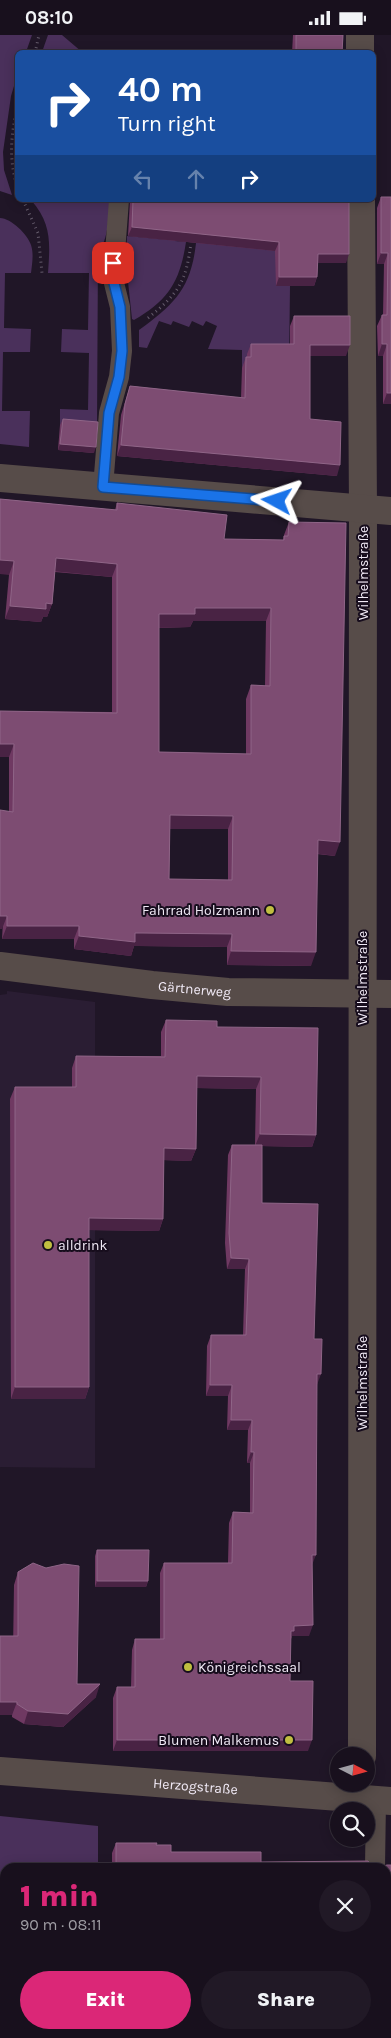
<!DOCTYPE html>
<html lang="en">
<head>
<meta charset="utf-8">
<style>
  body { margin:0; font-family:Karla,sans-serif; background:#211926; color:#f1f3f6; height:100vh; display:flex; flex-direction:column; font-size:19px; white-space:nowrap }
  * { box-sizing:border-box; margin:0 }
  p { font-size:16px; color:#9f9da4 }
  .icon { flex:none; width:28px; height:28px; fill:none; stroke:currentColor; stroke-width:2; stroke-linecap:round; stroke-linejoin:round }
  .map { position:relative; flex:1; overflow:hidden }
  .sheet { position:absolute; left:0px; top:1828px; width:391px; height:176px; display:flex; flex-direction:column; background:#18101d; border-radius:15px 15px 0 0; box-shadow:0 2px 12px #0003,0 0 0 1px #36303b }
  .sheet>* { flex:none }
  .banner { position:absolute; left:15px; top:15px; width:361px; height:152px; border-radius:8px; box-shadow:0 2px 12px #0003,0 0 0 1px #36303b; background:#1a4fa0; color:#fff; overflow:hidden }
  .needle { width:32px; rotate:96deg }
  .tools { position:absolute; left:330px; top:1712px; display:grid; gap:10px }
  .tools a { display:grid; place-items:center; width:45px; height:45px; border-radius:50%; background:#18101d; box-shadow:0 2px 12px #0003,0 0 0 1px #36303b; font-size:25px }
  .pin { position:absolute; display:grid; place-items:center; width:42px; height:42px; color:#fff; margin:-21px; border-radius:10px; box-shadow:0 2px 8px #0006 }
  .me { position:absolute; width:55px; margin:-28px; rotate:275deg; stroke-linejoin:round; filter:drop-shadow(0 0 4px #0008) }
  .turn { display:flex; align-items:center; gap:18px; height:105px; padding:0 20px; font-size:22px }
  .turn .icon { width:65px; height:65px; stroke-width:2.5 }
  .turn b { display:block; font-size:35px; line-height:42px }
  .lanes { display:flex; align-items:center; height:48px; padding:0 20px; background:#0003; justify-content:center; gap:25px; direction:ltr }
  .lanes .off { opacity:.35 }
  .round { display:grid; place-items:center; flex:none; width:52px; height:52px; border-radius:26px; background:#211926 }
  .headline { display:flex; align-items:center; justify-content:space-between; height:85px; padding:0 20px }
  h1 { font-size:30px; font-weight:800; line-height:38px; color:#db2777 }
  .cta { display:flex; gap:10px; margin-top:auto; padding:10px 20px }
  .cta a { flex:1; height:58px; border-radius:30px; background:#db2777; color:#fff; font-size:20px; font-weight:800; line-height:58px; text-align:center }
  .cta a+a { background:#211926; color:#f1f3f6 }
  .status { display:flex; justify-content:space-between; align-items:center; height:35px; padding:0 25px; background:#18101d; direction:ltr }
  .status svg { height:14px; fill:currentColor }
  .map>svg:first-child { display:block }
  .built { fill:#2a1d33 }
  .green { fill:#4a305b }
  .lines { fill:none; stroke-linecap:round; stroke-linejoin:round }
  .path { stroke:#655c6c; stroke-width:3; stroke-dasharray:1 4; stroke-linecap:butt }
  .service { stroke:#574c49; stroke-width:20 }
  .minor { stroke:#574c49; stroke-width:28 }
  .wall { fill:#6f3962; fill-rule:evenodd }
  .shaded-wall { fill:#492344 }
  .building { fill:#7d4c72; stroke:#8f6587; fill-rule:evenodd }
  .route-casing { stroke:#114b97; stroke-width:12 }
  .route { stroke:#1a73e8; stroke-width:9 }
  .poi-dot { fill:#c0be40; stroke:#170d1d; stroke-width:2 }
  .labels { text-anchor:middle; stroke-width:4; stroke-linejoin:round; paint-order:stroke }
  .street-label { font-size:14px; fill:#f1eaf6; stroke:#170d1d }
  .poi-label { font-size:14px; fill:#f1eaf6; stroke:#170d1d; text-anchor:end }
</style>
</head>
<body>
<div class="status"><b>08:10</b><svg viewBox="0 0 49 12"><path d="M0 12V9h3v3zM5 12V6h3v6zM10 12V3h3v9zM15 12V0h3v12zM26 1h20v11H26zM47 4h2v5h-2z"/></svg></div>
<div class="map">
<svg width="391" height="2003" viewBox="0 0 391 2003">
  <rect width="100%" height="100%" fill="#201627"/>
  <!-- built -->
  <path class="built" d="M7,956L95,967V1433L0,1432V960L7,959Z"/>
  <!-- green -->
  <path class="green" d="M0,0H32L26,17L18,18L17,41L11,61L3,117L4,135L12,160L0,156Z
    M48,0H62L82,17H42Z
    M31,165H110C108,183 109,203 98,218L97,393L60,390V374L88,375L89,318L61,317L62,294L88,295L89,238H48C50,208 52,189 31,165Z
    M291,165L276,238V251H290L289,333L248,319L247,333H242V315L208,314L217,291L206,286L203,291L192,286L189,292L173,286L171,290L159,286L147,313L139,312V295C175,269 191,253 196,208Z
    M0,183C11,183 28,200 31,210C34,219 32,229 31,238H5L4,293L31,294L30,317H3L2,376H30L29,412L0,409Z
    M127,201L168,205L175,202V206L186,207C180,246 169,265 134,285L132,284L126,228Z
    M0,1781L98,1791V1832H5V1999H98V2003H0Z"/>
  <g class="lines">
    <!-- path -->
    <path class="path" d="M35,18L39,0
      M18,69C11,99 8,124 18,154
      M23,165L38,198L42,238
      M148,283C179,258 186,247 191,208"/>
    <!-- service -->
    <path class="service" d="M103,452L109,378L119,342L122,316L120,272L113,244L119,165
      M375,1832L376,1765"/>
    <!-- minor -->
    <g class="minor">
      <path d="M360,0V18"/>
      <path d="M361,165L363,474L362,1721"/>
      <path d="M0,443L391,476"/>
      <path id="s1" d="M0,931L152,950L228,957L391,959"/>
      <path id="s2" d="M0,1736L391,1766"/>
    </g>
  </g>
  <!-- wall -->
  <path class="wall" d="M293,0H343L342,18H292Z
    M381,162H391V369H383V321H378L377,291L382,280H383L384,229H377V173Z
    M130,165H349L346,228H318L317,242L314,251H276L275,216L128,201Z
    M294,281L346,321H310V384L337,441L117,421L121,380L130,351L241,363L242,333L246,322H247V319L251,309H290V291Z
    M63,384L94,418L58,415L60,390Z
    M0,464L115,475L117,468L224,504L283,505L284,500L289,487L335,821L317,819L311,931L227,930V912L138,911H134L131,921L74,914V904H2L9,776V722L0,676L112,677V542L55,537L52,569L47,582H43L41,587L5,584L9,540ZM193,586H266L265,651L251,650L246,664V719L159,717V593L190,592ZM170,794H228V845L169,844Z
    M166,985L217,992L316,1100L312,1112L262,1111V1168L314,1304L317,1350L312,1530L309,1601H292L291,1604L290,1646L308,1716H113V1663L117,1652H131L132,1615L135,1604H160V1538L164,1528H228L229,1488L233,1477L250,1478V1428H247L248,1395H227L228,1361H206L207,1311L211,1300H243L245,1234H227L225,1208L228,1120L232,1110H255L256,1054L197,1053L196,1114L191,1126L164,1125L163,1184L159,1196L89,1195V1352L85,1364H11L10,1064L15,1052H72V1033L76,1021H161V997Z
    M97,1515L148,1546L146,1552H95V1521Z
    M18,1537L77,1649L96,1662L63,1692L24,1689L12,1682L14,1550Z
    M116,1808L156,1810L171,1817L261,1827L372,1831L376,1832H112V1818Z
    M283,1999H386L391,2003H283Z"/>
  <!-- shaded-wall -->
  <path class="shaded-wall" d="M132,192L279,207L275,216L128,201Z
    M381,218H388L384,229H377Z
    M318,219H349L346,228H315Z
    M279,242H317L314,251H276Z
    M382,309H387L383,321H378Z
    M310,310H350L346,321H306Z
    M387,358H391V369H383Z
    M60,409L96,412L94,418L58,415Z
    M121,410L340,430L337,441L117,421Z
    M56,523L117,529L112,542L52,536Z
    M0,525L14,526L9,540L0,539Z
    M46,568L52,569L47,582H43L41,587L5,584L10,571Z
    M195,573H271L266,586H193L190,592L154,593L159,579Z
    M0,709H14L9,722H0Z
    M170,780L233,781L228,794H165Z
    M318,805L340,807L335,821L313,818Z
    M0,881H7L2,894H0Z
    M7,891H79L74,904H2Z
    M135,898H142L232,899L227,912L138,911H134L131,921L74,914L79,901Z
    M231,916L316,917L311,931L227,930Z
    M197,1041L261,1042L256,1054L193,1053Z
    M260,1099L316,1100L312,1112L255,1111Z
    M164,1113L196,1114L191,1126L159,1125Z
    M89,1183L163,1184L159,1196L84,1195Z
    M231,1223L249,1224L245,1234H227Z
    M317,1339H321L317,1350Z
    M210,1350H232L228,1361H206Z
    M15,1352H89L85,1364H11Z
    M231,1385H252L248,1395H227Z
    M251,1417H254L250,1428H247Z
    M312,1520H316L312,1530Z
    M97,1546H148L146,1552H95Z
    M313,1590L309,1601H292L290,1606L291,1596L294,1591Z
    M100,1649L96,1662L63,1692L24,1689L28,1676Z
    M0,1667H17L12,1680H0Z
    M117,1705H312L308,1716H113Z
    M386,1886H391V1896L386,1897Z"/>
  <!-- building -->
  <path class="building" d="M296,0H343L342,18H296Z
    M381,162H391V358H387V309H382V280H387L388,218H381Z
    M133,165H349V219H318L317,242H279V207L132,192Z
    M294,281H350V310H310V384L341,387L340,430L121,410L125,369L130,351L245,363L246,322H251V309H294Z
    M63,384L98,387L96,412L60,409Z
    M0,464L117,475V468L227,480L224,504L284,505V501H288L289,487L346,488L340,807L318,805L316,917L231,916L232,899L142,898H135V907L79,901V891H7V881H0V775L13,777L14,709H0V676L117,678V529L56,523L52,569L46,568V574L10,571L14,526L0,525ZM195,573H271L270,651L251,650V719L159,717V579H195ZM170,780L233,781L232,845L169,844Z
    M166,985L217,986V992L318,993L316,1100L260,1099L261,1042L197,1041L196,1114L164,1113L163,1184L89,1183V1352H15V1052H76V1021L165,1022Z
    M232,1110H262V1168L318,1169L314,1304H322L321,1339H317L316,1520H312L313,1590L294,1591V1596H291L290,1646H313L312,1705H117V1652H135V1604H164V1528H232L233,1477L253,1478L254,1417H251L252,1385H231L232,1350H210L211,1300H246L249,1224L231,1223L229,1198Z
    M97,1515H149L148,1546H97Z
    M33,1528L46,1533L64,1529L79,1531L77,1649H100L68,1679L28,1676L17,1669V1667H0V1601H18V1537Z
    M116,1808H157L156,1810H171V1817H261V1827L368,1826L372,1831L376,1832H116Z
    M387,1830H391V1886H386V1832H380Z
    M386,1991H391V2003H287V1999H386Z"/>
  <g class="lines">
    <!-- route casing -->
    <g class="route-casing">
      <path id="route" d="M113,228V244L120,272L122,316L119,342L109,378L103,452L277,466"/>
    </g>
    <!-- route -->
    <use href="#route" class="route"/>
  </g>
  <!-- markers -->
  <g class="poi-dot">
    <circle cx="270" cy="875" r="5"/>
    <circle cx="48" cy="1210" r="5"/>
    <circle cx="188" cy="1632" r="5"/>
    <circle cx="289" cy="1705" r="5"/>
  </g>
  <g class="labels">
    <!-- street labels -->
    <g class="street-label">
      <text transform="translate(363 538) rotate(-90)" y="5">Wilhelmstraße</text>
      <text transform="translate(362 943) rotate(-90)" y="5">Wilhelmstraße</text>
      <text dy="5" stroke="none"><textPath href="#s1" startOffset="196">Gärtnerweg</textPath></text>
      <text transform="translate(362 1348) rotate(-90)" y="5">Wilhelmstraße</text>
      <text dy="5" stroke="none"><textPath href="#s2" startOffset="196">Herzogstraße</textPath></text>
    </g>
    <!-- poi labels -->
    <g class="poi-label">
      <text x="260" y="880">Fahrrad Holzmann</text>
      <text x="58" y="1215" text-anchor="start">alldrink</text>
      <text x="198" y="1637" text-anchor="start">Königreichssaal</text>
      <text x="279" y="1710">Blumen Malkemus</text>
    </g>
  </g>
</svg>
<div class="tools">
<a><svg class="needle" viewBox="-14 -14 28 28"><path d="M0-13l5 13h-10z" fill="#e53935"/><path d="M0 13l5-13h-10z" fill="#9f9da4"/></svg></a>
<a><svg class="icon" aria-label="search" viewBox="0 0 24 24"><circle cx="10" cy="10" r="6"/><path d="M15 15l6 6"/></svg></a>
</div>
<div class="pin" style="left:113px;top:228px;background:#d93025"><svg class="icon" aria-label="arrive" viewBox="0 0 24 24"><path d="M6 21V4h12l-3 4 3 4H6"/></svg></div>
<svg class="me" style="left:277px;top:466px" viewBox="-20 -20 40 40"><path d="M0-17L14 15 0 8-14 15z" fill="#1a73e8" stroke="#fff" stroke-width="4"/></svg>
<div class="banner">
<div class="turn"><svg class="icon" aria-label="right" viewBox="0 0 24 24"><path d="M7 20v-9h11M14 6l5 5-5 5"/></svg><div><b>40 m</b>Turn right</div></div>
<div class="lanes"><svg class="icon off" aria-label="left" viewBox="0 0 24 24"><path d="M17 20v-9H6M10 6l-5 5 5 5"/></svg><svg class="icon off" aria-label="ahead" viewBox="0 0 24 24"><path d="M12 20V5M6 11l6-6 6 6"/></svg><svg class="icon" aria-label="right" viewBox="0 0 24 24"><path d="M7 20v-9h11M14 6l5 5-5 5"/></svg></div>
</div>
<section class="sheet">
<div class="headline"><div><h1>1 min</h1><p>90 m · 08:11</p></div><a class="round"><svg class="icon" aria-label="close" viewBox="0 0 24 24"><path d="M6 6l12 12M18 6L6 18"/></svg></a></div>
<div class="cta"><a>Exit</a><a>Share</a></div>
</section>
</div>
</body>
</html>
